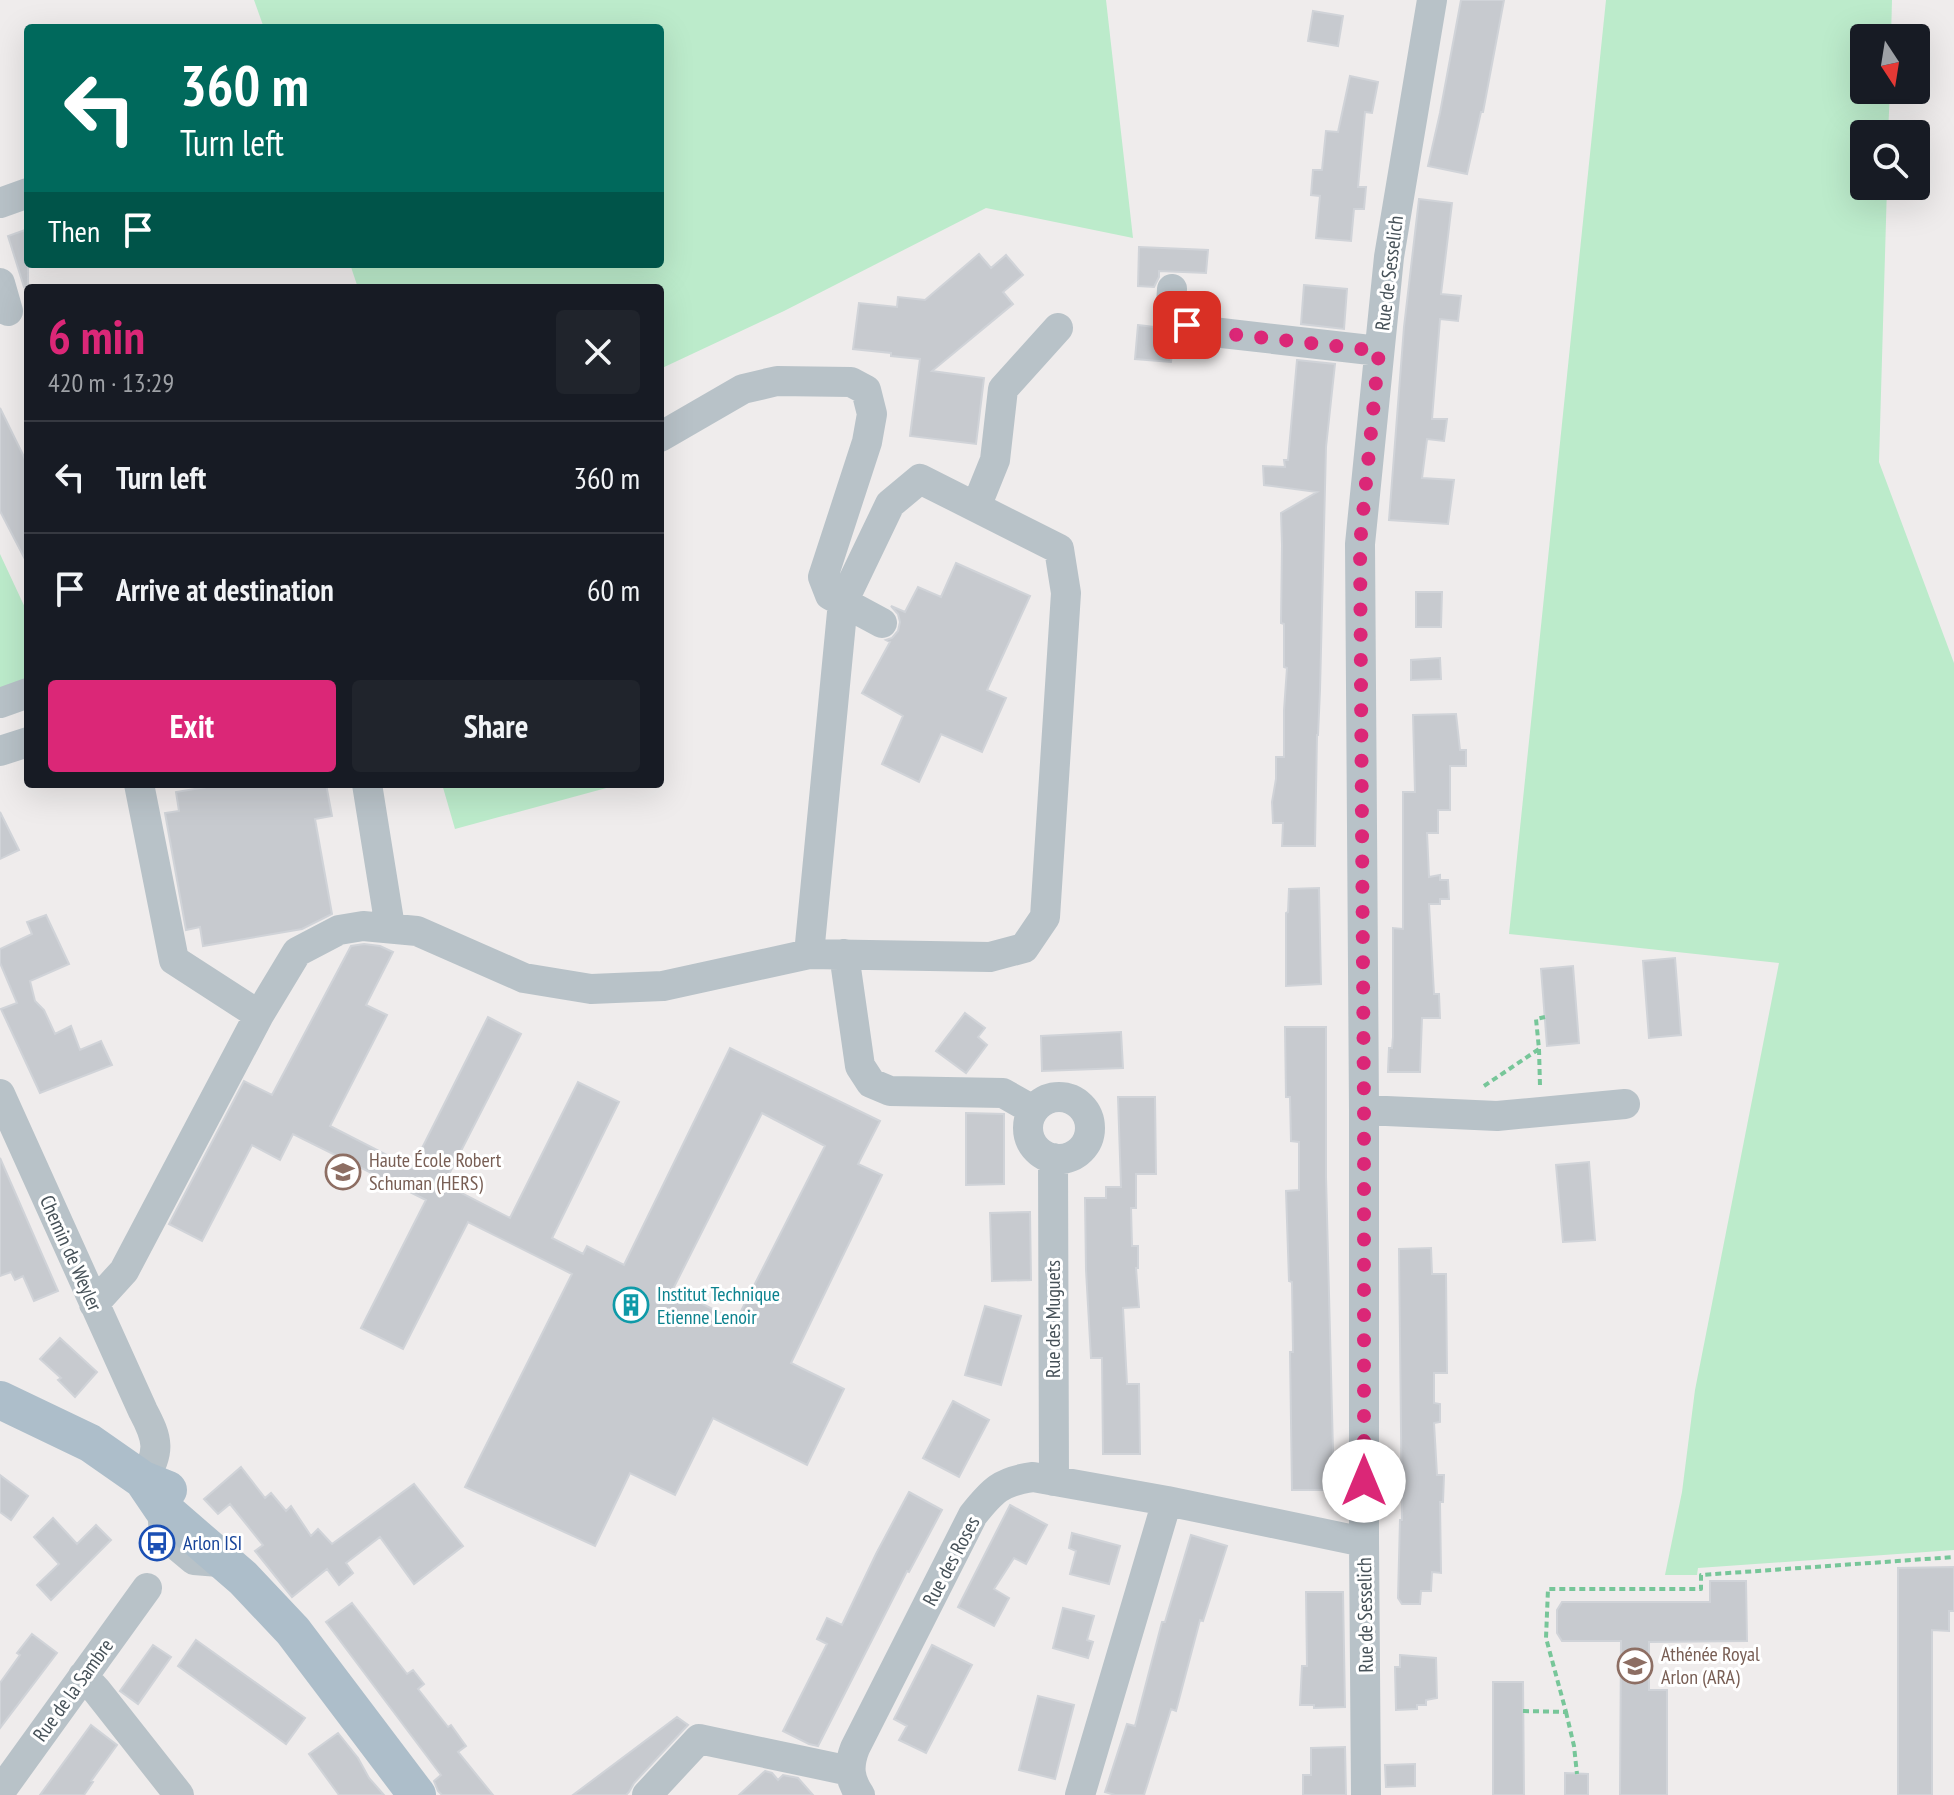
<!DOCTYPE html>
<html lang="en">
<head>
<meta charset="utf-8">
<style>
  body { margin:0; font-family:"PT Sans Narrow",sans-serif; background:#20242c; color:#f1f3f6; height:100vh; display:flex; flex-direction:column; font-size:30px; white-space:nowrap }
  * { box-sizing:border-box; margin:0 }
  p { font-size:26px; color:#9ea1a6 }
  .icon { flex:none; width:44px; height:44px; fill:none; stroke:currentColor; stroke-width:2; stroke-linecap:round; stroke-linejoin:round }
  .map { position:relative; flex:1; overflow:hidden }
  .panel { position:absolute; left:24px; top:284px; width:640px; height:504px; display:flex; flex-direction:column; background:#171b24; border-radius:8px; box-shadow:0 8px 32px #0002 }
  .panel>* { flex:none }
  .guide { position:absolute; left:24px; top:24px; width:640px; height:244px; border-radius:8px; box-shadow:0 8px 32px #0002; background:#00695c; color:#fff; overflow:hidden }
  .needle { width:52px; rotate:168deg }
  .controls { position:absolute; left:1850px; top:24px; display:grid; gap:16px }
  .controls a { display:grid; place-items:center; width:80px; height:80px; border-radius:8px; background:#171b24; box-shadow:0 8px 32px #0002; font-size:40px }
  .pin { position:absolute; display:grid; place-items:center; width:68px; height:68px; color:#fff; margin:-34px; border-radius:16px; box-shadow:0 4px 12px #0006 }
  .me { position:absolute; width:88px; margin:-44px; rotate:0deg; stroke-linejoin:round; filter:drop-shadow(0 0 6px #0008) }
  .turn { display:flex; align-items:center; gap:28px; height:168px; padding:0 24px; font-size:36px }
  .turn .icon { width:104px; height:104px; stroke-width:2.5 }
  .turn b { display:block; font-size:56px; line-height:68px }
  .then { display:flex; align-items:center; height:76px; padding:0 24px; background:#0003; gap:16px; font-size:30px }
  .round { display:grid; place-items:center; flex:none; width:84px; height:84px; border-radius:8px; background:#20242c }
  .head { display:flex; align-items:center; justify-content:space-between; height:136px; padding:0 24px }
  h1 { font-size:48px; font-weight:800; line-height:60px; color:#db2777 }
  .action { display:flex; gap:16px; margin-top:auto; padding:16px 24px }
  .action a { flex:1; height:92px; border-radius:8px; background:#db2777; color:#fff; font-size:32px; font-weight:800; line-height:92px; text-align:center }
  .action a+a { background:#20242c; color:#f1f3f6 }
  ul { padding:0; list-style:none }
  li { display:flex; align-items:center; gap:24px; height:112px; padding:0 24px; border-top:2px solid #363941 }
  li div { flex:1 }
  li b { display:block; font-size:30px }
  li em { font-style:normal }
  .map>svg:first-child { display:block }
  .green { fill:#bcebcb }
  .building { fill:#c7cacf; stroke:#d0d3d8; stroke-width:2; fill-rule:evenodd }
  .lines { fill:none; stroke-linecap:round; stroke-linejoin:round }
  .path { stroke:#77c699; stroke-width:4; stroke-dasharray:6 4; stroke-linecap:butt }
  .minor { stroke:#b8c2c8; stroke-width:30 }
  .major { stroke:#adbeca; stroke-width:38 }
  .route { stroke:#db2777; stroke-width:14; stroke-dasharray:0 25.2 }
  .labels { text-anchor:middle; stroke-width:6; stroke-linejoin:round; paint-order:stroke }
  .street-label { font-size:20px; fill:#465158; stroke:#fff }
  .education-label { font-size:20px; fill:#785e54; stroke:#fff; text-anchor:start }
  .culture-label { font-size:20px; fill:#0d838f; stroke:#fff; text-anchor:start }
  .transit-label { font-size:20px; fill:#164399; stroke:#fff; text-anchor:start }
</style>
</head>
<body>
<div class="map">
<svg width="1954" height="1795" viewBox="0 0 1954 1795">
  <rect width="100%" height="100%" fill="#efecec"/>
  <!-- green -->
  <path class="green" d="M254,0H1106L1133,238L986,208L784,311L660,369V288H358L350,264H660V28H264Z
    M1606,0H1892L1891,38H1864V90H1890L1888,134H1864V186H1887L1879,462L1954,663V1550L1698,1568L1697,1575H1665L1682,1492L1695,1390L1779,963L1509,934Z
    M0,554L28,614V680L0,691Z
    M442,784H621L455,829Z"/>
  <!-- building -->
  <path class="building" d="M1461,0H1504L1483,112H1481L1467,174L1428,166L1440,113Z
    M1313,11L1343,16L1338,46L1308,41Z
    M1350,76L1378,82L1372,113L1365,112L1358,187H1366L1364,209H1354L1351,241L1316,238L1320,196L1311,195L1313,170H1322L1326,131L1338,132Z
    M1419,199L1452,203L1441,294L1461,296L1458,321L1440,319L1432,419H1447L1444,441L1427,439L1422,478L1454,480L1448,524L1389,520L1404,327Z
    M28,229V286L24,287L8,236Z
    M1139,247L1208,250L1206,273L1159,271V277L1154,287L1138,286Z
    M979,254L991,268L1006,255L1023,275L1003,292L1013,304L932,371L984,378L976,444L910,436L920,359L891,356V353L853,349L859,303L897,307L898,297L925,300Z
    M1304,285L1347,289L1344,329L1301,324Z
    M1138,325L1154,327L1156,330L1155,341L1173,343L1171,362L1135,359Z
    M1297,360L1335,364L1326,447L1320,690L1318,735H1317L1315,846H1282L1283,823H1273L1272,802L1276,779V757H1284V710L1287,668L1284,667V624L1281,623L1282,545L1281,513L1317,492L1264,485L1263,466L1285,467L1284,460H1288Z
    M0,408L28,465V565L0,511Z
    M956,563L1030,596L987,690L1006,698L982,752L941,734L919,782L882,764L903,716L862,693L890,642L886,640L892,638L898,631L900,622L898,614L891,606L905,612L918,587L941,597Z
    M1416,592H1442L1441,627H1416Z
    M1440,658L1441,679L1411,680V660Z
    M1456,714L1460,750H1466V766H1450V810H1438V833H1427L1429,877L1440,875V880H1448L1449,899H1440V904H1429L1434,994H1439L1440,1018H1422L1420,1072H1388L1389,1048H1392L1393,1037V928L1403,929V792H1415L1413,715Z
    M225,784H326L332,816L315,819L332,914L302,929L203,946L200,927L186,930L165,813L179,811L176,792Z
    M0,812L19,850L0,859Z
    M1319,888L1321,984L1286,986V913L1288,912L1289,889Z
    M46,915L69,964L30,981L35,1001L44,1010L55,1034L71,1026L80,1050L101,1041L112,1065L40,1093L1,1009L17,1003L0,963V949L32,934L27,922Z
    M364,944L380,946L393,952L366,1005L387,1015L330,1126L412,1168L488,1017L521,1034L444,1184L510,1218L578,1082L619,1102L552,1238L583,1254L587,1246L624,1265L730,1048L880,1121L858,1164L882,1175L791,1363L844,1389L807,1465L713,1418L675,1495L630,1473L595,1546L465,1487L572,1274L468,1222L403,1349L361,1328L426,1200L293,1134L280,1160L252,1145L202,1241L169,1224L244,1081L272,1095L351,946ZM762,1113L825,1146L736,1321L673,1289Z
    M1675,958L1681,1035L1649,1038L1643,961Z
    M1573,966L1579,1043L1547,1046L1541,969Z
    M965,1013L985,1028L978,1037L987,1045L966,1073L936,1051Z
    M1285,1027H1326V1177L1334,1490H1292L1290,1352H1293L1292,1282L1289,1281L1286,1191L1299,1190V1142L1291,1141L1290,1097H1286Z
    M1121,1032L1123,1068L1042,1071L1041,1036Z
    M1118,1097H1155L1156,1174H1136V1208H1131L1132,1246H1138V1268H1136L1139,1307L1123,1308L1127,1384H1139L1140,1454H1103L1102,1358H1091L1086,1270L1085,1198H1106V1187H1121Z
    M966,1113L1004,1114V1184L966,1185Z
    M0,1158L58,1291L34,1301L23,1276L15,1280L11,1272L0,1276Z
    M1589,1162L1595,1240L1563,1242L1556,1165Z
    M1030,1212L1031,1280L992,1281L990,1213Z
    M1431,1248L1432,1274H1446L1447,1373H1434V1403L1440,1404V1422L1434,1423L1437,1475H1444L1443,1502H1440L1441,1573L1432,1572L1431,1591H1421L1420,1604H1402L1398,1598L1400,1520H1402L1399,1249Z
    M985,1306L1021,1316L1001,1385L965,1375Z
    M60,1338L97,1372L75,1397L58,1380L61,1378L40,1359Z
    M953,1401L989,1420L959,1477L923,1458Z
    M241,1467L265,1498L271,1493L286,1511L291,1506L311,1536L318,1529L332,1544L414,1484L463,1546L414,1584L380,1537L346,1563L353,1573L339,1585L327,1569L292,1597L255,1551L263,1545L230,1504L218,1514L204,1499Z
    M0,1475L28,1496L11,1520L0,1512Z
    M909,1492L942,1510L909,1572L907,1571L818,1746L809,1744L783,1731L827,1644L817,1639L827,1618L842,1625L876,1554Z
    M1010,1505L1047,1525L1026,1564L1014,1558L994,1589L1009,1598L994,1626L958,1607Z
    M53,1518L77,1544L96,1525L111,1540L51,1600L37,1585L59,1564L34,1537Z
    M1072,1533L1120,1546L1109,1584L1070,1574L1076,1551L1069,1548Z
    M1191,1535L1227,1546L1203,1621L1200,1620L1176,1711L1171,1709L1144,1795H1115L1105,1792L1127,1724L1135,1726L1162,1622H1165Z
    M1954,1567V1611H1949V1631L1932,1630V1795H1898V1568Z
    M1710,1581H1746L1747,1641L1649,1642V1690H1667V1795H1620L1621,1641H1562L1557,1633V1610L1562,1602H1710Z
    M1306,1592H1343L1345,1707L1314,1708V1705H1300L1302,1666H1307Z
    M352,1603L407,1674L413,1670L424,1684L418,1689L448,1727L451,1725L466,1746L458,1752L493,1795H442L438,1791L434,1781L441,1775L326,1622Z
    M1063,1608L1094,1616L1087,1640L1093,1642L1088,1658L1053,1648Z
    M32,1634L57,1653L0,1728V1683L20,1655L17,1653Z
    M196,1640L305,1718L286,1744L178,1666Z
    M153,1645L171,1657L138,1704L120,1691Z
    M932,1645L972,1665L926,1753L899,1740L907,1726L894,1719Z
    M1400,1655L1436,1658L1437,1698L1426,1700V1705H1417V1709L1396,1710L1395,1667H1400Z
    M1493,1682H1523L1524,1795H1493Z
    M1038,1696L1074,1705L1055,1779L1019,1770Z
    M677,1717L688,1725L634,1783L629,1792L626,1795H573Z
    M91,1725L117,1745L91,1781L93,1782L84,1795H40Z
    M338,1733L358,1758L369,1778L384,1795H339L309,1754Z
    M1345,1747L1346,1795H1303V1775H1311V1748Z
    M1415,1764V1786L1386,1787L1385,1765Z
    M765,1771L772,1773L778,1780L783,1775L798,1778L813,1795H739Z
    M1565,1773L1588,1774V1795H1565Z"/>
  <g class="lines">
    <!-- path -->
    <path class="path" d="M1539,1049L1540,1086
      M1484,1086L1539,1049L1536,1019L1545,1017
      M1523,1711L1566,1712L1546,1638L1548,1589H1701V1575L1954,1557
      M1566,1712L1574,1746L1577,1774"/>
    <!-- minor -->
    <path class="minor" d="M0,203L28,193
      M0,283L8,311
      M1172,289L1170,319L1204,331L1379,351
      M660,437L743,389L777,381L851,382L866,390L872,414L867,442L823,577L830,595L882,623
      M976,507L995,460L1003,389L1058,328
      M0,703L28,693
      M0,751L28,742
      M139,784L174,960L259,1015
      M367,784L390,927
      M844,954L860,1066L871,1083L890,1091L1003,1093L1033,1110
      M0,1094L143,1411C158,1439 161,1452 143,1480
      M1028 1128a31 31 0 1 1 62 0a31 31 0 1 1-62 0Z
      M1364,1110L1497,1116L1625,1104
      M1053,1158L1054,1481
      M94,1304L124,1271L259,1015L297,952L339,930L363,926L417,931L524,978L591,989L663,986L809,954L990,957L1024,948L1045,917L1066,593L1059,549L920,479L890,504L843,602L809,954
      M162,1508L164,1535L194,1560L219,1562
      M83,1676L97,1691L179,1795
      M0,1792L147,1588
      M647,1795L699,1739L850,1771
      M860,1795C849,1779 848,1766 855,1748L973,1515C992,1491 1001,1481 1033,1477L1167,1501L1364,1542
      M1080,1795L1167,1501
      M1366,1795L1364,1542V1110L1360,544L1389,257L1432,0"/>
    <!-- major -->
    <path class="major" d="M0,1400L90,1443L143,1480L168,1490
      M143,1480L162,1508L243,1578L293,1631L417,1795"/>
  </g>
  <g class="lines">
    <!-- route -->
    <path class="route" d="M1187,325L1204,331L1379,351L1360,544L1364,1110V1481"/>
  </g>
  <!-- icons -->
  <defs>
    <g id="university-ring" transform="scale(1.8)"><circle r="9.5" fill="#fff" stroke="#8d6e63" stroke-width="1.5"/><path d="M0-5L7-2L0 1L-7-2ZM-4 1L0 2.5L4 1V4Q0 6-4 4Z" fill="#8d6e63"/></g>
    <g id="building-ring" transform="scale(1.8)"><circle r="9.5" fill="#fff" stroke="#0f9aa8" stroke-width="1.5"/><path d="M-4-6H4V6H1V3H-1V6H-4ZM-2.5-4.3h1.7v1.8h-1.7ZM.8-4.3h1.7v1.8H.8ZM-2.5-1h1.7V.8h-1.7ZM.8-1h1.7V.8H.8Z" fill="#0f9aa8"/></g>
    <g id="bus-ring" transform="scale(1.8)"><circle r="9.5" fill="#fff" stroke="#1a4fb4" stroke-width="1.5"/><path d="M-5-6H5V4H4V6H2V4H-2V6H-4V4H-5ZM-3.5-4V0h7V-4ZM-3.5 1.2v1.5H-2V1.2ZM2 1.2v1.5H3.5V1.2Z" fill="#1a4fb4"/></g>
    <g id="school-ring" transform="scale(1.8)"><circle r="9.5" fill="#fff" stroke="#8d6e63" stroke-width="1.5"/><path d="M0-5L7-2L0 1L-7-2ZM-4 1L0 2.5L4 1V4Q0 6-4 4Z" fill="#8d6e63"/></g>
  </defs>
  <g fill-rule="evenodd">
    <use href="#university-ring" x="343" y="1172"/>
    <use href="#building-ring" x="631" y="1305"/>
    <use href="#bus-ring" x="157" y="1543"/>
    <use href="#school-ring" x="1635" y="1666"/>
  </g>
  <g class="labels">
    <!-- street labels -->
    <g class="street-label">
      <text transform="translate(1389 273) rotate(-83)" y="7">Rue de Sesselich</text>
      <text transform="translate(71 1253) rotate(66)" y="7">Chemin de Weyler</text>
      <text transform="translate(1053 1319) rotate(-90)" y="7">Rue des Muguets</text>
      <text transform="translate(951 1561) rotate(-62)" y="7">Rue des Roses</text>
      <text transform="translate(1365 1615) rotate(-91)" y="7">Rue de Sesselich</text>
      <text transform="translate(73 1690) rotate(-54)" y="7">Rue de la Sambre</text>
    </g>
    <!-- education labels -->
    <g class="education-label">
      <text x="369" y="1167">Haute École Robert<tspan x="369" dy="23">Schuman (HERS)</tspan></text>
      <text x="1661" y="1661">Athénée Royal<tspan x="1661" dy="23">Arlon (ARA)</tspan></text>
    </g>
    <!-- culture labels -->
    <g class="culture-label">
      <text x="657" y="1301">Institut Technique<tspan x="657" dy="23">Etienne Lenoir</tspan></text>
    </g>
    <!-- transit labels -->
    <g class="transit-label">
      <text x="183" y="1550">Arlon ISI</text>
    </g>
  </g>
</svg>
<div class="controls">
<a><svg class="needle" viewBox="-14 -14 28 28"><path d="M0-13l5 13h-10z" fill="#e53935"/><path d="M0 13l5-13h-10z" fill="#9ea1a6"/></svg></a>
<a><svg class="icon" aria-label="search" viewBox="0 0 24 24"><circle cx="10" cy="10" r="6"/><path d="M15 15l6 6"/></svg></a>
</div>
<div class="pin" style="left:1187px;top:325px;background:#d93025"><svg class="icon" aria-label="arrive" viewBox="0 0 24 24"><path d="M6 21V4h12l-3 4 3 4H6"/></svg></div>
<svg class="me" style="left:1364px;top:1481px" viewBox="-20 -20 40 40"><circle r="19" fill="#fff"/><path d="M0-13L10 11 0 6-10 11z" fill="#db2777"/></svg>
<div class="guide">
<div class="turn"><svg class="icon" aria-label="left" viewBox="0 0 24 24"><path d="M17 20v-9H6M10 6l-5 5 5 5"/></svg><div><b>360 m</b>Turn left</div></div>
<div class="then">Then<svg class="icon" aria-label="arrive" viewBox="0 0 24 24"><path d="M6 21V4h12l-3 4 3 4H6"/></svg></div>
</div>
<section class="panel">
<div class="head"><div><h1>6 min</h1><p>420 m · 13:29</p></div><a class="round"><svg class="icon" aria-label="close" viewBox="0 0 24 24"><path d="M6 6l12 12M18 6L6 18"/></svg></a></div>
<ul>
<li><svg class="icon" aria-label="left" viewBox="0 0 24 24"><path d="M17 20v-9H6M10 6l-5 5 5 5"/></svg><div><b>Turn left</b></div><em>360 m</em></li>
<li><svg class="icon" aria-label="arrive" viewBox="0 0 24 24"><path d="M6 21V4h12l-3 4 3 4H6"/></svg><div><b>Arrive at destination</b></div><em>60 m</em></li>
</ul>
<div class="action"><a>Exit</a><a>Share</a></div>
</section>
</div>
</body>
</html>
